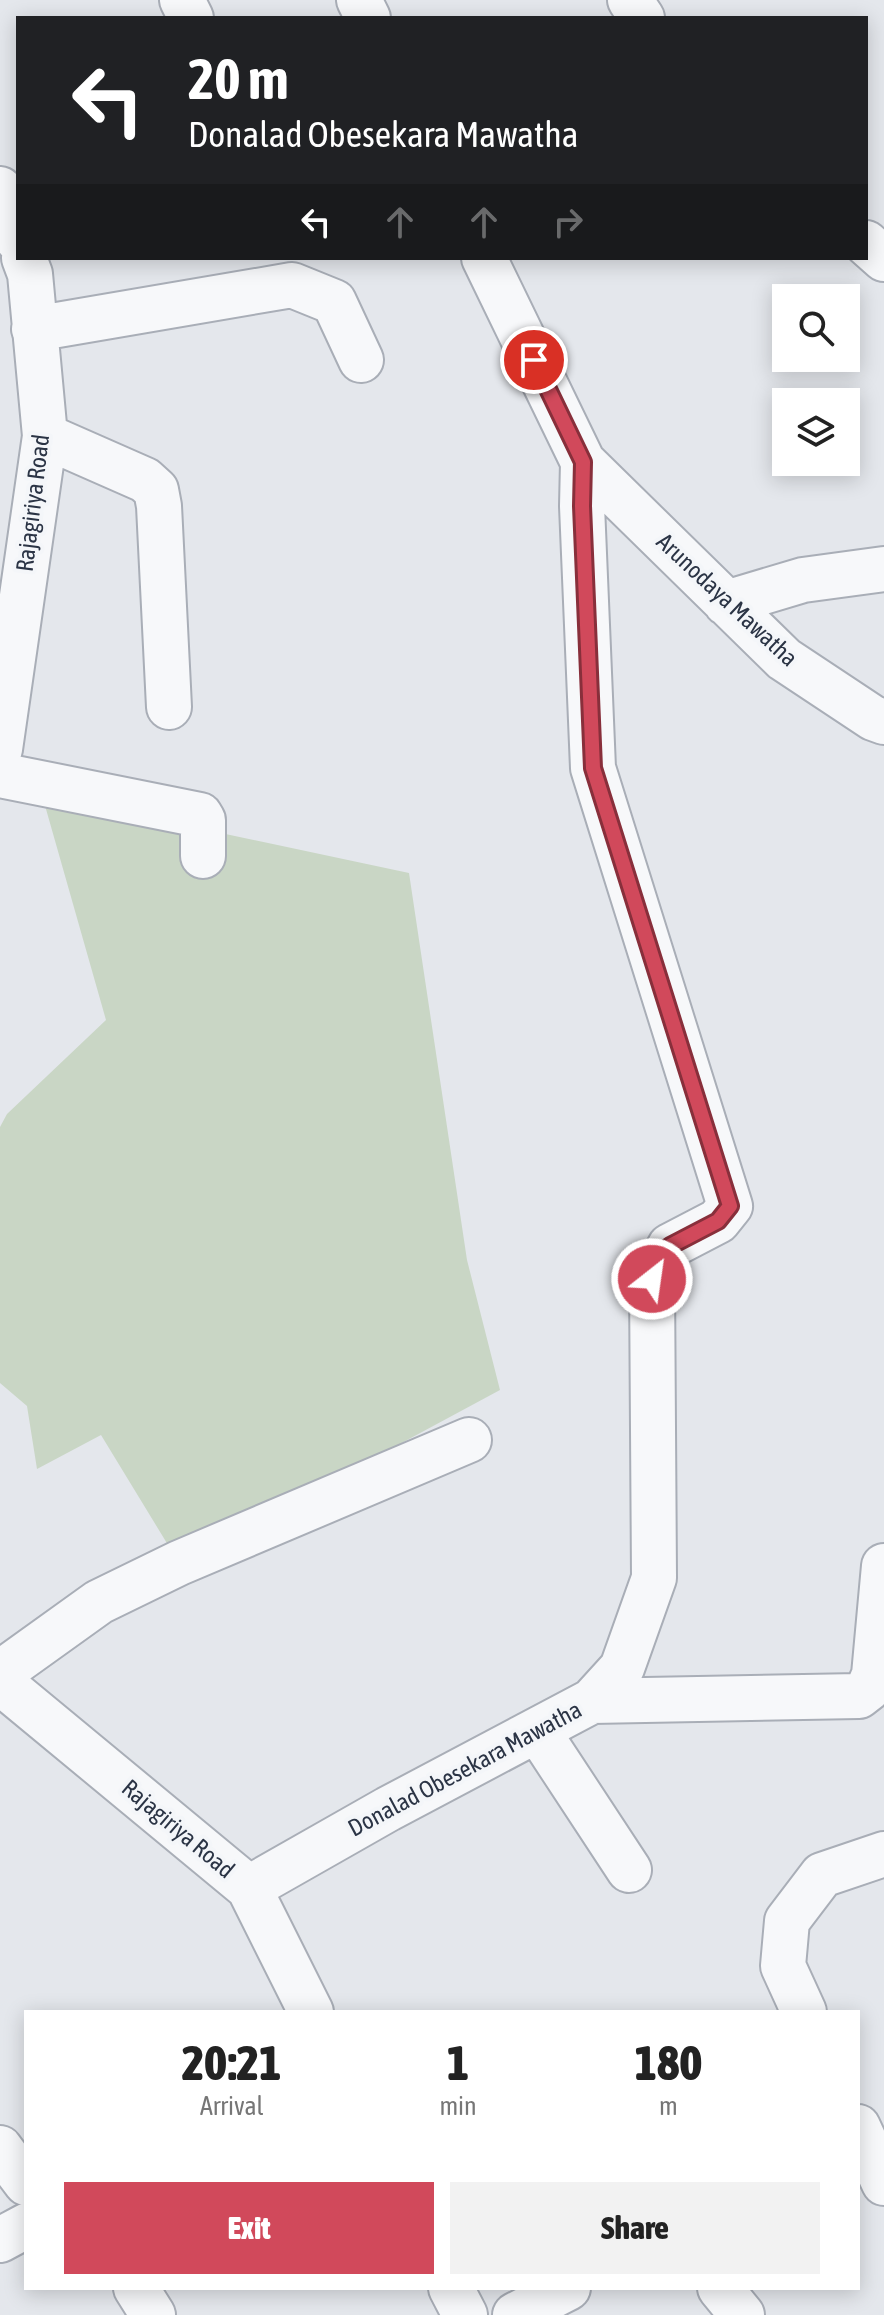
<!DOCTYPE html>
<html lang="en">
<head>
<meta charset="utf-8">
<style>
  body { margin:0; font-family:"Asap Condensed",sans-serif; background:#f2f2f2; color:#222; height:100vh; display:flex; flex-direction:column; font-size:30px; white-space:nowrap }
  * { box-sizing:border-box; margin:0 }
  p { font-size:26px; color:#767676 }
  .icon { flex:none; width:44px; height:44px; fill:none; stroke:currentColor; stroke-width:2; stroke-linecap:round; stroke-linejoin:round }
  .map { position:relative; flex:1; overflow:hidden }
  .details { position:absolute; left:24px; top:2010px; width:836px; height:280px; display:flex; flex-direction:column; background:#fff; border-radius:0px; box-shadow:0 4px 20px #0003 }
  .details>* { flex:none }
  .banner { position:absolute; left:16px; top:16px; width:852px; height:244px; border-radius:0px; box-shadow:0 4px 20px #0003; background:#202124; color:#fff; overflow:hidden }
  .controls { position:absolute; left:772px; top:284px; display:grid; gap:16px }
  .controls a { display:grid; place-items:center; width:88px; height:88px; border-radius:0px; background:#fff; box-shadow:0 4px 20px #0003; font-size:40px }
  .pin { position:absolute; display:grid; place-items:center; width:68px; height:68px; color:#fff; margin:-34px; border:4px solid #fff; border-radius:50%; box-shadow:0 2px 8px #0007 }
  .me { position:absolute; width:88px; margin:-44px; rotate:30deg; stroke-linejoin:round; filter:drop-shadow(0 0 6px #0008) }
  .turn { display:flex; align-items:center; gap:28px; height:168px; padding:0 40px; font-size:36px }
  .turn .icon { width:104px; height:104px; stroke-width:2.5 }
  .turn b { display:block; font-size:56px; line-height:68px }
  .lanes { display:flex; align-items:center; height:76px; padding:0 40px; background:#0003; justify-content:center; gap:40px; direction:ltr }
  .lanes .off { opacity:.35 }
  .eta { display:flex; justify-content:space-evenly; align-items:center; height:136px; text-align:center }
  .eta b { font-size:48px; font-weight:800; line-height:56px }
  .action { display:flex; gap:16px; margin-top:auto; padding:16px 40px }
  .action a { flex:1; height:92px; border-radius:0px; background:#d1495b; color:#fff; font-size:32px; font-weight:800; line-height:92px; text-align:center }
  .action a+a { background:#f2f2f2; color:#222 }
  .map>svg:first-child { display:block }
  .green { fill:#c9d6c5 }
  .lines { fill:none; stroke-linecap:round; stroke-linejoin:round }
  .minor-casing { stroke:#a9aeb7; stroke-width:48 }
  .minor { stroke:#f7f8fa; stroke-width:44 }
  .route-casing { stroke:#882f3b; stroke-width:20 }
  .route { stroke:#d1495b; stroke-width:14 }
  .labels { text-anchor:middle; stroke-width:8; stroke-linejoin:round; paint-order:stroke }
  .street-label { font-size:24px; fill:#2b3445; stroke:#f4f6f9 }
</style>
</head>
<body>
<div class="map">
<svg width="884" height="2315" viewBox="0 0 884 2315">
  <rect width="100%" height="100%" fill="#e4e7ec"/>
  <!-- green -->
  <path class="green" d="M42,795L409,873L467,1260L500,1390L179,1563L101,1435L37,1469L27,1406L0,1383V1127L7,1114L106,1020Z"/>
  <g class="lines">
    <!-- minor casing -->
    <g class="minor-casing">
      <path id="minor" d="M182,0L191,18
        M359,0L368,18
        M630,0L642,18
        M0,189L18,240
        M866,243L884,259
        M34,329L292,285L334,302L361,360
        M45,436L145,480L156,490L159,506L169,707
        M583,462L784,659L873,718L884,722
        M726,603L803,580L884,569
        M0,749L45,436L30,274L24,258
        M0,775L200,815L203,820V856
        M0,1673L99,1602L179,1563L469,1440
        M0,1682L249,1888L311,2012
        M592,1701L859,1696L868,1689L874,1675L884,1566
        M537,1730L629,1870
        M249,1888L388,1809L592,1701L622,1668L654,1578L652,1279L670,1246L718,1221L730,1206L593,768L582,506L583,462L484,258
        M804,2012L783,1966L787,1921L822,1875L884,1854
        M858,2127L884,2183
        M0,2148L26,2183
        M0,2240L26,2226
        M136,2288L153,2315
        M451,2288L465,2315
        M720,2288L742,2315
        M515,2315L568,2288"/>
    </g>
    <!-- minor -->
    <use href="#minor" class="minor"/>
  </g>
  <g class="lines">
    <!-- route casing -->
    <g class="route-casing">
      <path id="route" d="M534,360L583,462L582,506L593,768L730,1206L718,1221L670,1246L652,1279"/>
    </g>
    <!-- route -->
    <use href="#route" class="route"/>
  </g>
  <g class="labels">
    <!-- street labels -->
    <g class="street-label">
      <text transform="translate(33 503) rotate(-83)" y="8">Rajagiriya Road</text>
      <text transform="translate(727 600) rotate(43)" y="8">Arunodaya Mawatha</text>
      <text transform="translate(465 1769) rotate(-28)" y="8">Donalad Obesekara Mawatha</text>
      <text transform="translate(178 1829) rotate(40)" y="8">Rajagiriya Road</text>
    </g>
  </g>
</svg>
<div class="controls">
<a><svg class="icon" aria-label="search" viewBox="0 0 24 24"><circle cx="10" cy="10" r="6"/><path d="M15 15l6 6"/></svg></a>
<a><svg class="icon" aria-label="layers" viewBox="0 0 24 24"><path d="M12 4l9 5-9 5-9-5zM3 14l9 5 9-5"/></svg></a>
</div>
<div class="pin" style="left:534px;top:360px;background:#d93025"><svg class="icon" aria-label="arrive" viewBox="0 0 24 24"><path d="M6 21V4h12l-3 4 3 4H6"/></svg></div>
<svg class="me" style="left:652px;top:1279px" viewBox="-20 -20 40 40"><circle r="17" fill="#d1495b" stroke="#fff" stroke-width="3"/><path d="M0-11L8 9 0 5-8 9z" fill="#fff"/></svg>
<div class="banner">
<div class="turn"><svg class="icon" aria-label="left" viewBox="0 0 24 24"><path d="M17 20v-9H6M10 6l-5 5 5 5"/></svg><div><b>20 m</b>Donalad Obesekara Mawatha</div></div>
<div class="lanes"><svg class="icon" aria-label="left" viewBox="0 0 24 24"><path d="M17 20v-9H6M10 6l-5 5 5 5"/></svg><svg class="icon off" aria-label="ahead" viewBox="0 0 24 24"><path d="M12 20V5M6 11l6-6 6 6"/></svg><svg class="icon off" aria-label="ahead" viewBox="0 0 24 24"><path d="M12 20V5M6 11l6-6 6 6"/></svg><svg class="icon off" aria-label="right" viewBox="0 0 24 24"><path d="M7 20v-9h11M14 6l5 5-5 5"/></svg></div>
</div>
<section class="details">
<div class="eta">
<div><b>20:21</b><p>Arrival</p></div>
<div><b>1</b><p>min</p></div>
<div><b>180</b><p>m</p></div>
</div>
<div class="action"><a>Exit</a><a>Share</a></div>
</section>
</div>
</body>
</html>
